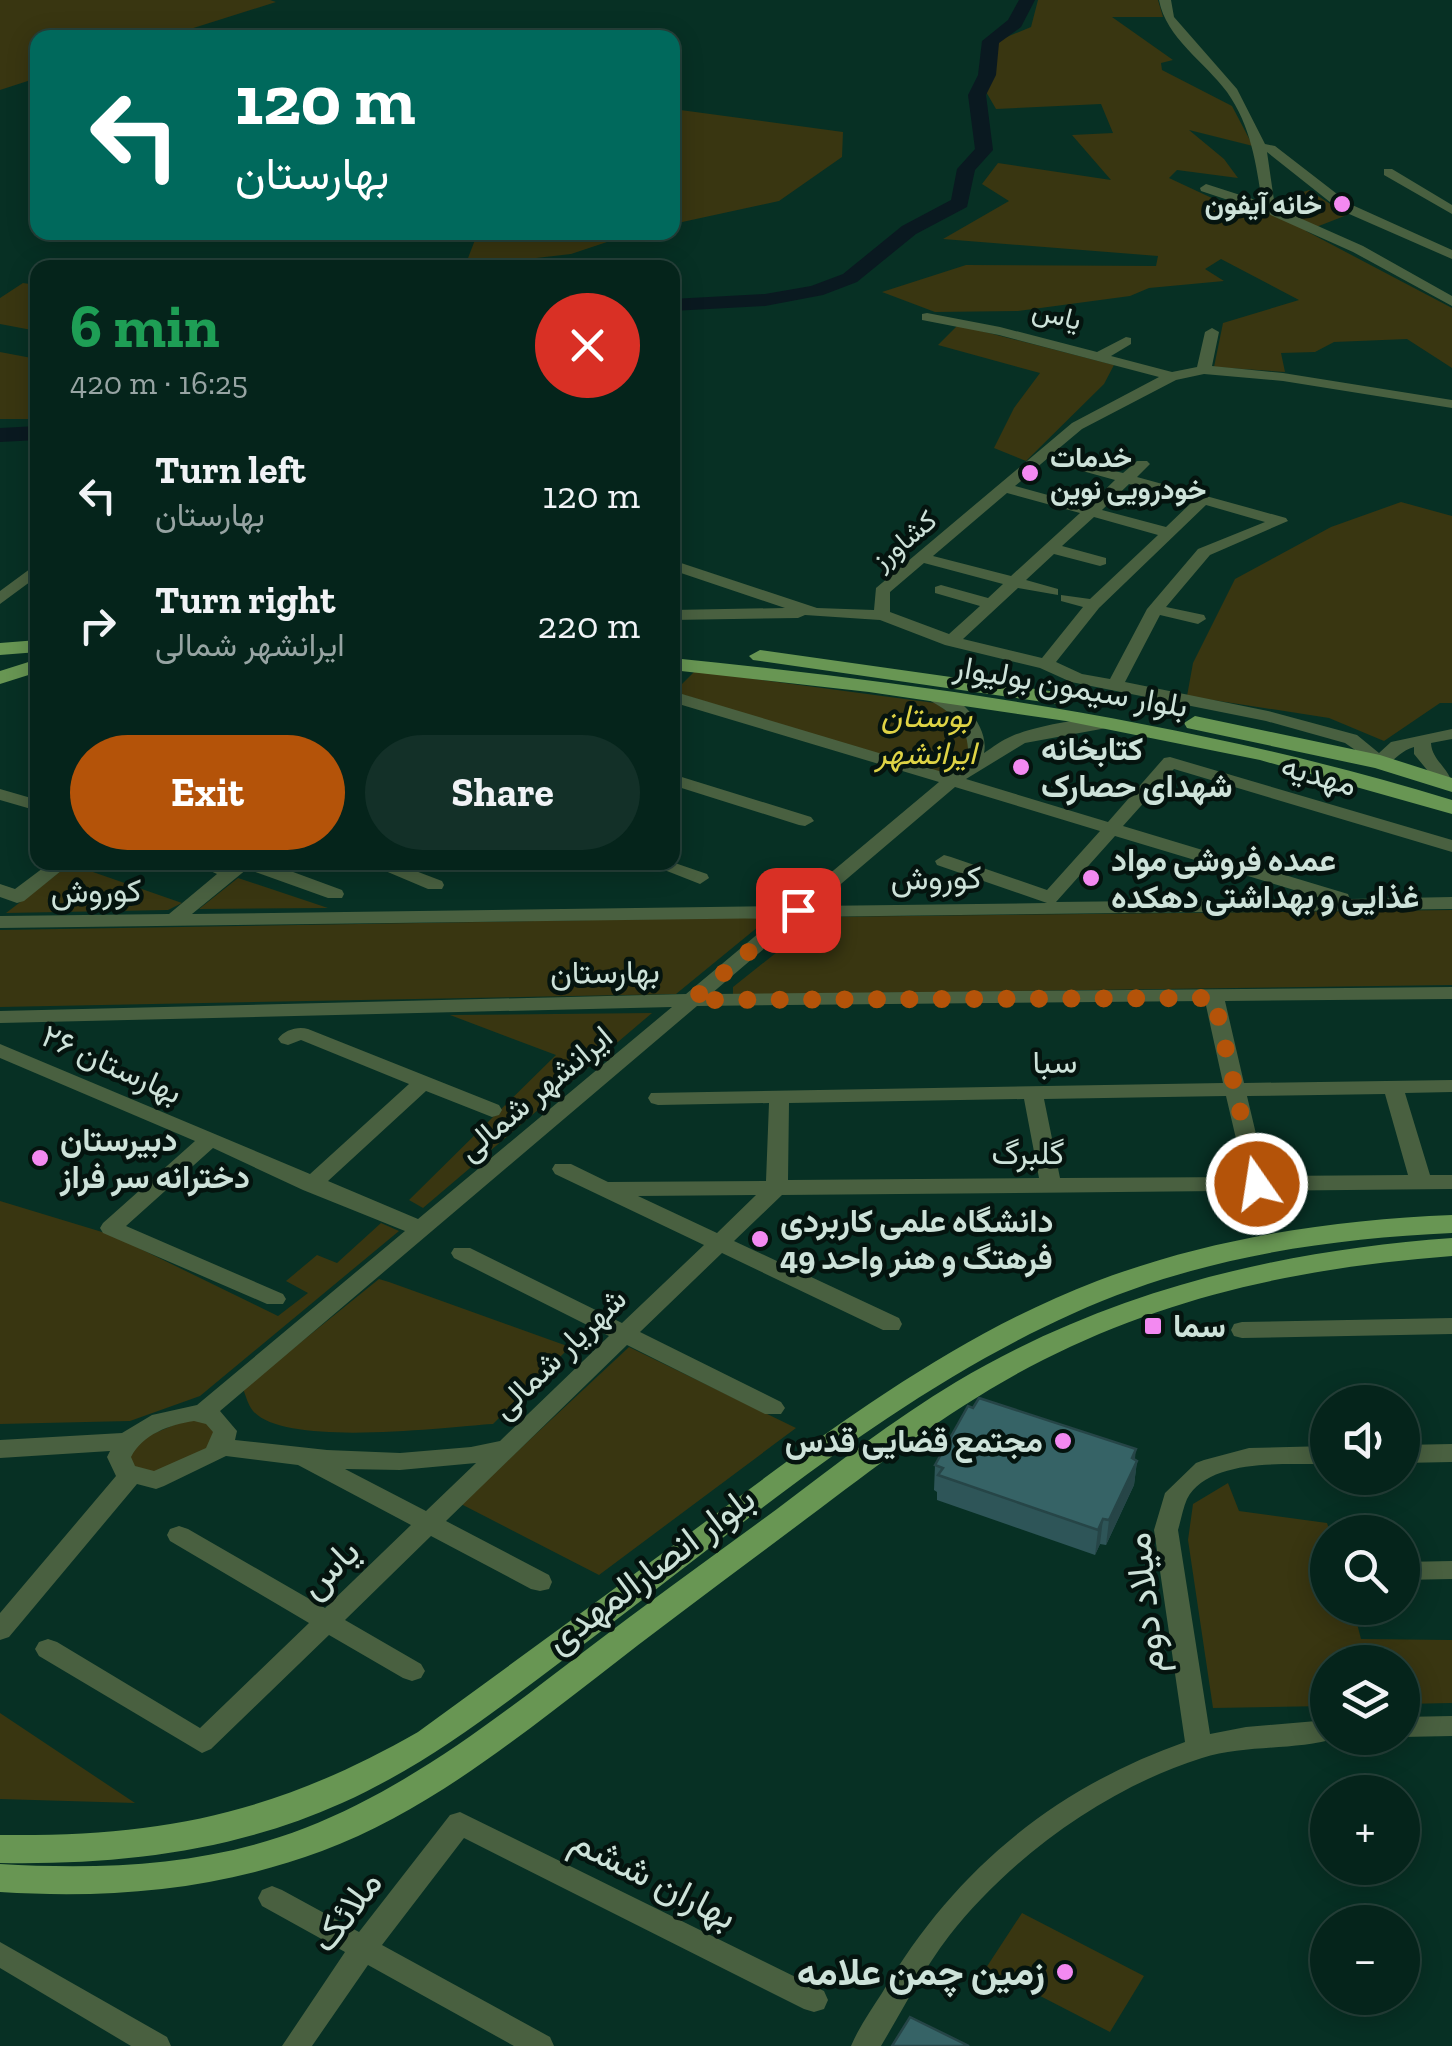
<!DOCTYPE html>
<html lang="en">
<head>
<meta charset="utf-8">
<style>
	body { margin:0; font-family:"Zilla Slab",Vazirmatn,serif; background:#133028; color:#f1f3f6; height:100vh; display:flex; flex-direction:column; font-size:38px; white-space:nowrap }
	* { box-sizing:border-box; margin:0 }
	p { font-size:32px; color:#97a4a3 }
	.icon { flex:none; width:55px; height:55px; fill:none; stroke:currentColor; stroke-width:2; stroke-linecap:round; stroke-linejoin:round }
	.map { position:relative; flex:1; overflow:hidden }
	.drawer { position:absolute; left:30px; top:260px; width:650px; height:610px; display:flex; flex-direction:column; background:#05241b; border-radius:20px; box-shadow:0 5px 25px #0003,0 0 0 2px #26413a }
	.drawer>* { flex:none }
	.hud { position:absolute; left:30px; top:30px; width:650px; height:210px; border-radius:20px; box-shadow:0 5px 25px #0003,0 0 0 2px #26413a; background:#00695c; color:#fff; overflow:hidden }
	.fabs { position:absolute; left:1310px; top:1385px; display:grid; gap:20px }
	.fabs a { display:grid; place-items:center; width:110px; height:110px; border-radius:50%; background:#05241b; box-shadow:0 5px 25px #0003,0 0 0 2px #26413a; font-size:50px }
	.pin { position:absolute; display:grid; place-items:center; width:85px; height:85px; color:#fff; margin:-42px; border-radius:20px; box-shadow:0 5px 15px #0006 }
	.me { position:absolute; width:110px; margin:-55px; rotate:347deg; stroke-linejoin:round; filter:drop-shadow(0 0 8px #0008) }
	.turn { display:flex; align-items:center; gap:35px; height:210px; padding:0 40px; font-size:45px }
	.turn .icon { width:130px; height:130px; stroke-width:2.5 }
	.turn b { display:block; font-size:70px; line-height:85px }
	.round { display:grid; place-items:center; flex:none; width:105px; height:105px; border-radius:52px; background:#133028 }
	.overview { display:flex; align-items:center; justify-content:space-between; height:170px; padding:0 40px }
	h1 { font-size:60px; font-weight:700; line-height:75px; color:#1e9e55 }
	.action { display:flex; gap:20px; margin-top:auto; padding:20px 40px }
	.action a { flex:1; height:115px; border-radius:60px; background:#b45309; color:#fff; font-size:40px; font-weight:700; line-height:115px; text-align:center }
	.action a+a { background:#133028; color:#f1f3f6 }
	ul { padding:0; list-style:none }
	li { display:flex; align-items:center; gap:30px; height:130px; padding:0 40px }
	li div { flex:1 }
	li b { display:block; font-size:38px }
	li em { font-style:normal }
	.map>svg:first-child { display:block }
	.green { fill:#393611 }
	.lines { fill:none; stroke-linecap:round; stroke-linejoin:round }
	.river { fill:#0a1920; fill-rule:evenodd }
	.minor { fill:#496040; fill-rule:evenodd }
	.major { fill:#689653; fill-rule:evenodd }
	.wall { fill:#2e5558 }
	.shaded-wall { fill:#264547 }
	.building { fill:#366366; stroke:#264547; stroke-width:2.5 }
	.route { stroke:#b45309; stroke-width:18; stroke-dasharray:0 32.4 }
	.poi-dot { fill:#f389f1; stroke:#05140f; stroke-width:4 }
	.labels { text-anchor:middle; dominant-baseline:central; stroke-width:9; stroke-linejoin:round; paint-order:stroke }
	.far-poi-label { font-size:28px; font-weight:bold; fill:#cde2d9; stroke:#05140f; text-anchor:end }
	.far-street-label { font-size:28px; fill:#cde2d9; stroke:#05140f }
	.street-label { font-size:32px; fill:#cde2d9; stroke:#05140f }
	.park-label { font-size:32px; font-style:italic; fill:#ded345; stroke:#05140f }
	.poi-label { font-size:32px; font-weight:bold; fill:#cde2d9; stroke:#05140f; text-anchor:start }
	.near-street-label { font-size:38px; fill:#cde2d9; stroke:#05140f }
	.near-poi-label { font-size:38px; font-weight:bold; fill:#cde2d9; stroke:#05140f; text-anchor:end }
</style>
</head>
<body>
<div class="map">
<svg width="1452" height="2046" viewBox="0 0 1452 2046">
	<rect width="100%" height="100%" fill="#073024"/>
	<path class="green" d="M0,0H270L276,2L165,37L38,38L37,78L0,90Z
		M1038,0H1158L1163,17H1112L1173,60L1161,63L1162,70L1232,106L1253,146L1189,130L1224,159L1238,178L1177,170L1169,178L1244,213L1309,190L1347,215L1306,231L1452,308V368L1407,339L1334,342L1315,352L1281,353L1285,372L1214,367L1223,323L1299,300L1221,259L1205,269L1224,281L1149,288L1130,296L1018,311L935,312L882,292L966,265L1156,266L1158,256L943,239L1009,201L982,184L998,163L1111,180L1072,135L1113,133L1101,104L996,109L985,90L997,41L1031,27Z
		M673,109L843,132L842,157L779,201L673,224Z
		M478,232H634V233L571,254L465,266Z
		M23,283L37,285V331L0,324V298Z
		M958,325L1114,365L1104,384L1026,461L994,448L1014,408L1040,373L938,345Z
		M0,352L37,359V419H0Z
		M1401,502L1452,516V703H1440L1384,741L1329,718L1187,696L1193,663L1235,579L1331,527Z
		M695,671L935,703L962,721L970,749L946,775L674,692Z
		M70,864L182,903L168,910L6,913Z
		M238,878L328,908L199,909Z
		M1452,910V985L733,995V987L821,917Z
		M770,917L676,994L0,1007V930Z
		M652,1013L423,1208L409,1200L556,1055L450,1015Z
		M0,1201L112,1235L278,1316L308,1293L286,1281L317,1255L337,1263L381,1223L399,1231L200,1396L130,1421L0,1424Z
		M379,1279L389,1282L570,1347L493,1424C444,1427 285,1448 253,1411C248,1405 246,1396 243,1389Z
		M629,1347L796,1428L599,1575L461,1504Z
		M193,1417L216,1428L217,1444L154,1475L132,1467L129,1451L138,1440Z
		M1228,1483L1239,1511L1327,1523L1330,1532L1328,1608H1353L1361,1639L1452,1640V1703L1403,1704L1402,1662H1328L1327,1706L1213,1708L1188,1540L1193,1504Z
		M0,1713L135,1803L0,1799Z
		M1022,1913L1144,1976L1110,2032L986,1968Z"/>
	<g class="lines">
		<path class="river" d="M1019,0H1035L1021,27L999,43L996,75L986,95L993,150L975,170L967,207L916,234L857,282L823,295L765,306L672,311V299L765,294L811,286L843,274L902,226L951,200L957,169L975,149L968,95L978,75L982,41L1008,20Z
			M38,426V440L0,442V428Z"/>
		<path class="minor" d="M1159,0H1171L1174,17L1237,89L1265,144L1275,146L1350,204L1452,250V259L1340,210L1267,152L1275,207L1363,246L1452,296V306L1353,252L1264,212L1201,191L1200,188L1206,184L1262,202C1256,163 1251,126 1227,92C1205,62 1166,38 1159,0Z
			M1384,169H1392L1452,205V214L1384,175Z
			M927,313L1000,327L1097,352L1126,337L1131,338V344L1111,356L1172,372L1197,367L1205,332L1212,328L1219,332L1212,366L1283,373L1452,400V408L1283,381L1204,374L1176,380L1082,429L1051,455L1123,473L1137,461H1147L1150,464L1137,477L1286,518L1288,521L1210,555L1166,607L1204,615L1206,619L1198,624L1160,615L1125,682L1268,711L1357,735L1379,753L1391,742L1452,729V739L1431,743C1432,762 1452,769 1452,787H1441L1414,754V747C1399,751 1393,764 1380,767L1345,743L1266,721L1071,682L1040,668L945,645L880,620L805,615L798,618L672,620V610L785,608L672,570V560L817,608L874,610L876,588L1072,423L1159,377L999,335L922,320V314ZM1048,458L1050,462L1115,480L1088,506L1015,486ZM1129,484L1192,502L1166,527L1102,510ZM1007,493L1080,513L1011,576L933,556ZM1206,505L1265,522L1198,549L1147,609L1110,679L1082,674L1056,662L1099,608ZM1094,517L1158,535L1090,599L1061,595V601L1083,607L1042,658L963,639L1018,588L1058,595V589L1026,580L1054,554L1100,566L1106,564V558L1062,546ZM924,563L1003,584L988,598L941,585L935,587V593L980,606L949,634L890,612V592Z
			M38,563V576L0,604V591Z
			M672,691L949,774L956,770L954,767L968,749C967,723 950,712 929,700L926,696L929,692C957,689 990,726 984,753C993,747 1002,740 1012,736C1031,727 1100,712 1115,723L1112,727L1025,743L966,779L1108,822L1164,758L1170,757L1452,840V852L1174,769L1123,826L1348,894L1350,899L1452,897V909L801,917L711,994L1452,987V999L1225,1001L1244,1083L1452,1080V1092L1405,1093L1430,1175H1452V1189L782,1195L734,1241L899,1318L902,1324L899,1330H883L722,1253L640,1332L781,1402L785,1408L781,1414H765L627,1345L446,1521L549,1575L552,1582L549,1589L540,1591L531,1589L431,1536L345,1620L421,1664L425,1671L421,1678L412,1681L403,1678L329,1635L211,1749L202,1753L39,1656L35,1649L39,1642L48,1639L57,1642L200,1728L309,1623L170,1541L167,1535L170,1529L179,1526L188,1529L325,1608L411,1525L298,1465L226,1456L164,1486L156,1489L137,1484L9,1637L0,1640V1613L116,1476L107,1457L110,1451L0,1458V1440L122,1433L152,1415L197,1405L405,1231L303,1190L213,1148L126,1226L283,1294L286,1299L283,1304H267L103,1233L100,1228L103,1223L195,1141L0,1058V1044L310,1174L409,1084L301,1040L288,1045L281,1043L278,1039C284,1030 298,1026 308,1029L499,1105L502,1110L499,1115L492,1117L426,1091L328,1181L418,1219L672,1007L0,1023V1011L686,994L777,918L0,928V916L169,914L217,874L191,862L228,866L232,862H266L342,890L344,894L342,898H328L247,869L192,914L791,906L939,782L672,702ZM955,787L1100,831L1047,890L951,857L944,855L935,861L937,865L1047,903L815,906ZM1115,836L1324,899L1056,902ZM1205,1001L1223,1083L651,1093L648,1098L651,1103L658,1105L769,1103L766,1181L608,1182L571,1164H555L552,1169L555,1174L704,1245L622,1323L470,1248H454L451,1253L454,1258L609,1336L500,1441L471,1447L400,1453L327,1450L235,1440L237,1431L220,1411L697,1006ZM1385,1094L1408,1175L1266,1176L1247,1096ZM1226,1096L1245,1177L1060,1178L1044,1099ZM1024,1099L1039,1178L788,1180L789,1103ZM756,1195L717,1233L638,1196ZM194,1421L206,1424L213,1432L206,1448L154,1471L135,1466L131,1457C143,1434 169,1425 194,1421ZM476,1463L426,1511L345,1469L400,1470Z
			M672,774L811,817L814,821L805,826L799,825L672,785Z
			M0,789L38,800V811L0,800Z
			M51,862H72L24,901L17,903L0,897V884L15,889Z
			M364,862H392L442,881L444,885L442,889H428Z
			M644,862H672L707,874L709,878L700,884Z
			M1452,1318V1334L1242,1338L1234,1336L1231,1330L1234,1324L1242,1322Z
			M1452,1444V1462L1402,1463V1445Z
			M1328,1446V1464C1287,1465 1209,1457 1187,1499C1183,1508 1181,1520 1178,1530L1210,1734L1246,1727L1328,1720V1738H1337C1296,1751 1246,1744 1202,1758C1106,1788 1011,1857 949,1936C923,1970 903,2009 881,2046H851C859,2027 871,2010 882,1993C953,1872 1052,1789 1185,1742L1154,1530L1165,1493L1196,1463L1204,1460L1249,1448Z
			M1452,1561V1579L1402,1580V1562Z
			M1452,1716V1736L1402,1737V1717Z
			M460,1812L824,1991L828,2000L824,2009L814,2012L804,2009L464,1838L382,1945L550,2037L554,2046H514L368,1965L312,2046H282L345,1952L262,1906L258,1898L262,1890L272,1886L282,1890L359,1932L450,1815Z
			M0,1942L167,2037L171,2046H131L0,1968Z"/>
		<path class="major" d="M38,640V652L0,655V643Z
			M760,650L1057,692L1068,698L1057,704L753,660L749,656Z
			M672,658C937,685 1197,722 1452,800V814L1260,760L1066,721L869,692L672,670Z
			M38,659V672L0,684V671Z
			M1195,716L1380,755L1452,778V792L1375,768L1187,728L1184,723Z
			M1452,1215V1233C1321,1239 1192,1259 1072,1314C887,1397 729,1537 567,1657C495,1711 425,1766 342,1803C233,1852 118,1865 0,1863V1835C163,1837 276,1813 418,1732C514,1662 610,1592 705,1522C828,1431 953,1336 1097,1281C1211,1238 1331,1220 1452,1215Z
			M1452,1238V1256C1308,1267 1173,1294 1043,1360C958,1403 882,1462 806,1519C736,1572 666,1623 597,1677C511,1743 424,1813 322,1851C217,1890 111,1899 0,1892V1864C103,1870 208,1866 305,1828C410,1787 498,1717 586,1650C649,1602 713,1556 777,1509C835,1465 893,1420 956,1382C1109,1291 1276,1251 1452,1238Z"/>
	</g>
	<path class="wall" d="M1135,1460L1137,1461L1134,1485L1106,1545L1100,1544L1095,1555L937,1500V1492L934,1490L935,1465Z"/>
	<path class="shaded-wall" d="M1136,1449L1134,1468L1137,1461L1134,1485L1106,1545L1109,1520Z
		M1103,1519L1100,1544L1095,1555L1098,1530Z"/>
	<path class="building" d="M979,1398L1136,1449L1132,1458L1137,1461L1109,1520L1103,1519L1098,1530L938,1475L943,1468L935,1465L968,1406L973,1408Z
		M910,2017L969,2046H892Z"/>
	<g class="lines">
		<path class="route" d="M798,910L692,1000L1214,998L1257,1184"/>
	</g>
	<g class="poi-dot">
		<circle cx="1342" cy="204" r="10"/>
		<circle cx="1030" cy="473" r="10"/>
		<circle cx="1021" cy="767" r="10"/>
		<circle cx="1091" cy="878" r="10"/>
		<circle cx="40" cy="1158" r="10"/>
		<circle cx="760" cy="1239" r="10"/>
		<rect x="1143" y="1316" width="20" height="20" rx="5"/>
		<circle cx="1063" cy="1441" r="10"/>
		<circle cx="1065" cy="1972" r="10"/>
	</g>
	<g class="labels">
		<g class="far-poi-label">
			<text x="1322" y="204">خانه آیفون</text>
			<text x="1050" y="457" text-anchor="start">خدمات<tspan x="1050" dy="32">خودرویی نوین</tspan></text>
		</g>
		<g class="far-street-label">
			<text transform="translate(1057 315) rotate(14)">یاس</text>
			<text transform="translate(904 540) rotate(-40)">کشاورز</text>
		</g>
		<g class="street-label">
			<text transform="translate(1071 686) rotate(10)">بلوار سیمون بولیوار</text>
			<text transform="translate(1319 775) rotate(16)">مهدیه</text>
			<text transform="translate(936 878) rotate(-1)">کوروش</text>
			<text transform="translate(96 891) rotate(-1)">کوروش</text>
			<text transform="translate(605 972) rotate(-1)">بهارستان</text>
			<text transform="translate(1055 1062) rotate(-1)">سبا</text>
			<text transform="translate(112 1064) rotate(24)">بهارستان ۲۶</text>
			<text transform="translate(535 1093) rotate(-40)">ایرانشهر شمالی</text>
			<text x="1028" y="1153">گلبرگ</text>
			<text transform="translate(559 1353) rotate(-44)">شهریار شمالی</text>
		</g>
		<g class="park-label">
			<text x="926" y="716">بوستان<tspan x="926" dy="37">ایرانشهر</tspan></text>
		</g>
		<g class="poi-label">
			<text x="1041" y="749">کتابخانه<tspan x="1041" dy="37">شهدای حصارک</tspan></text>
			<text x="1111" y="860">عمده فروشی مواد<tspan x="1111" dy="37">غذایی و بهداشتی دهکده</tspan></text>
			<text x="60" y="1140">دبیرستان<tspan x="60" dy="37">دخترانه سر فراز</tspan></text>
			<text x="780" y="1221">دانشگاه علمی کاربردی<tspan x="780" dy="37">فرهتگ و هنر واحد 49</tspan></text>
			<text x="1173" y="1326">سما</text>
			<text x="1043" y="1441" text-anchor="end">مجتمع قضایی قدس</text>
		</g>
		<g class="near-street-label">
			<text transform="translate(329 1568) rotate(-44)">یاس</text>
			<text transform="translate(650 1569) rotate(-37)">بلوار انصارالمهدی</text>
			<text transform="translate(1144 1603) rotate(-96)">میلاد دوم</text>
			<text transform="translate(654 1878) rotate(27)">بهاران ششم</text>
			<text transform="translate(346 1911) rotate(-53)">ملائک</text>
		</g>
		<g class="near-poi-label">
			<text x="1045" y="1972">زمین چمن علامه</text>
		</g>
	</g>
</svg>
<div class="fabs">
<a><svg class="icon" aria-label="sound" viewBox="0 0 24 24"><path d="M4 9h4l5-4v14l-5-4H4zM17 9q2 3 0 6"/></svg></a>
<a><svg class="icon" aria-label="search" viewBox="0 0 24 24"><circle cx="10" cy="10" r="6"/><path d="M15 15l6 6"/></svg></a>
<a><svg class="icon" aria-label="layers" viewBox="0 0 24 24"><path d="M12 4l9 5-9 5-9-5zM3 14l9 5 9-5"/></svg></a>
<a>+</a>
<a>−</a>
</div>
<div class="pin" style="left:798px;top:910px;background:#d93025"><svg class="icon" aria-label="arrive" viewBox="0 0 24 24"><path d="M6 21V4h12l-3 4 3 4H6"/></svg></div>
<svg class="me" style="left:1257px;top:1184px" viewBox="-20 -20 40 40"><circle r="17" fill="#b45309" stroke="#fff" stroke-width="3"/><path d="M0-11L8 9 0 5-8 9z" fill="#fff"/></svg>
<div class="hud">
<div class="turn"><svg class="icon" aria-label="left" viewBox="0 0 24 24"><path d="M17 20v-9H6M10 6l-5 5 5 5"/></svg><div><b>120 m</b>بهارستان</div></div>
</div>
<section class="drawer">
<div class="overview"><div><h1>6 min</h1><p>420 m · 16:25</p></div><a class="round" style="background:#d93025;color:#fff"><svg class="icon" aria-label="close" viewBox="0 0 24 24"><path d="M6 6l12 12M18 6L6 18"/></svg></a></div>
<ul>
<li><svg class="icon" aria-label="left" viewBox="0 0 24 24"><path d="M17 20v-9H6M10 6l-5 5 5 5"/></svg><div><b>Turn left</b><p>بهارستان</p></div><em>120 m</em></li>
<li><svg class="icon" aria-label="right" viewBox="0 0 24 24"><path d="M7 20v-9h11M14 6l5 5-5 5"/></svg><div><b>Turn right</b><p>ایرانشهر شمالی</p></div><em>220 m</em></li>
</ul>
<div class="action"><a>Exit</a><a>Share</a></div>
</section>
</div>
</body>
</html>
